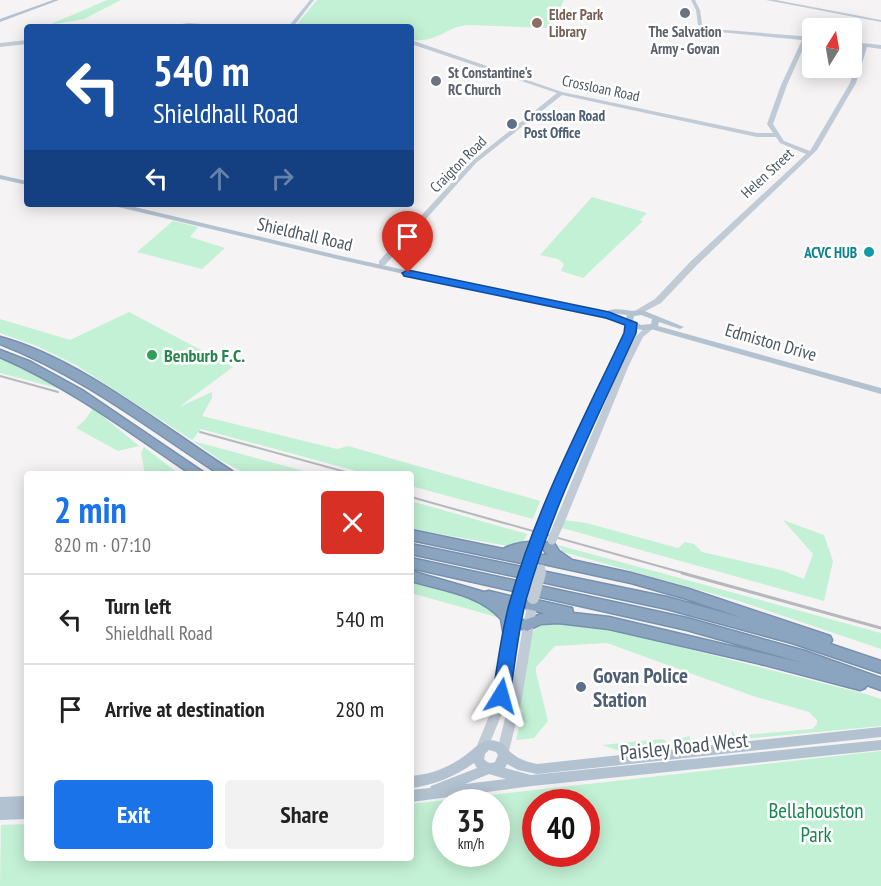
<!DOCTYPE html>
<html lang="en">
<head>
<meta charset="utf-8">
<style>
	body { margin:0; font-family:"PT Sans Narrow",sans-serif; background:#f2f2f2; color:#222; height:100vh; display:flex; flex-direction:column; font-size:22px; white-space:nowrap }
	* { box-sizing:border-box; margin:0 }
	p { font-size:20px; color:#767676 }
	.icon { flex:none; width:33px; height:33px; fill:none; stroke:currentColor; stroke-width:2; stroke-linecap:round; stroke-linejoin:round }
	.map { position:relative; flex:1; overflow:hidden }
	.panel { position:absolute; left:24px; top:471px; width:390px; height:390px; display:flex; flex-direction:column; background:#fff; border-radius:6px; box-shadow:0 3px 15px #0003 }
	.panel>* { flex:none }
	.hud { position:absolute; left:24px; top:24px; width:390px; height:183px; border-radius:6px; box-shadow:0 3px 15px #0003; background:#1a4fa0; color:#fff; overflow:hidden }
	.needle { width:39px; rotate:11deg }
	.fabs { position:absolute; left:802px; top:18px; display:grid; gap:12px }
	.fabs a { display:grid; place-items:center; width:60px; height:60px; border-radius:6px; background:#fff; box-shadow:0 3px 15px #0003; font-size:30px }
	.speed { position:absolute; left:432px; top:789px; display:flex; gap:12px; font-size:30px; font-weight:700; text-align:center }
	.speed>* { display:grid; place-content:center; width:78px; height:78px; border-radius:50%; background:#fff; box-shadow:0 3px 15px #0003; line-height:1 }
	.speed small { font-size:15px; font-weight:400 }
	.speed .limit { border:9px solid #d22; background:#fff; color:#111 }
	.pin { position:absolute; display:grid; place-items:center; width:51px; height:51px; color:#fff; margin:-62px -26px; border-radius:50% 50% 50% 0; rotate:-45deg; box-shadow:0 0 6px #0007 }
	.pin .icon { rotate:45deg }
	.me { position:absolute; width:66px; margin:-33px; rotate:8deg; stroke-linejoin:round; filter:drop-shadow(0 0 4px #0008) }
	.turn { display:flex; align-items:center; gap:21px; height:126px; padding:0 30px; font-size:27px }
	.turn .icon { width:78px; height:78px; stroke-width:2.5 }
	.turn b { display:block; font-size:42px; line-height:51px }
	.lanes { display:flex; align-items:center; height:57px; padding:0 30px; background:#0003; justify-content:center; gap:30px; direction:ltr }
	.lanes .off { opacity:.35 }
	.round { display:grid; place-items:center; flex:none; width:63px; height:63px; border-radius:6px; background:#f2f2f2 }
	.head { display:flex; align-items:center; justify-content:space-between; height:102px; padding:0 30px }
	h1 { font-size:36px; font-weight:600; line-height:45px; color:#1a73e8 }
	.button { display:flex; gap:12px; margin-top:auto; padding:12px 30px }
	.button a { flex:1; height:69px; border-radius:6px; background:#1a73e8; color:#fff; font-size:24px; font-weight:600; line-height:69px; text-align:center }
	.button a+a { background:#f2f2f2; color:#222 }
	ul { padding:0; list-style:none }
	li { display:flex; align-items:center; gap:18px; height:90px; padding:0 30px; border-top:2px solid #e0e0e0 }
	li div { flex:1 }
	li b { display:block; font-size:22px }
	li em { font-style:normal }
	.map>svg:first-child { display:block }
	.green { fill:#c3f1d5; fill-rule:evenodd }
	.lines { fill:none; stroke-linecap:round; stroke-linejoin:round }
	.highway-casing { stroke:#7690ad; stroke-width:3 }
	.secondary { fill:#c1cbd6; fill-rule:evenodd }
	.primary { fill:#b3c2d1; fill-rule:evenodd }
	.highway { fill:#8ba5c1; fill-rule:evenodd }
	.rail-far1 { stroke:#b5b8bd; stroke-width:2 }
	.rail { stroke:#b5b8bd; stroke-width:3 }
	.secondary-bridge-far1 { stroke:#c1cbd6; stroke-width:9 }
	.secondary-bridge { stroke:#c1cbd6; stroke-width:12 }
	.route { fill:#1a73e8; stroke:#114b97; stroke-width:1.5 }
	.worship-dot { fill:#6b7280; stroke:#fff; stroke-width:2 }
	.education-dot { fill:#8d6e63; stroke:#fff; stroke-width:2 }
	.service-dot { fill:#5c6f8a; stroke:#fff; stroke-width:2 }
	.culture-dot { fill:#0f9aa8; stroke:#fff; stroke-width:2 }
	.leisure-dot { fill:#2e9e5b; stroke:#fff; stroke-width:2 }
	.labels { text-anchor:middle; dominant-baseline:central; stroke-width:5; stroke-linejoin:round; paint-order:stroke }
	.far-education-label { font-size:15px; font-weight:bold; fill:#785e54; stroke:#fff; text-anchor:start }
	.far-worship-label { font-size:15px; font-weight:bold; fill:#5b616d; stroke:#fff }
	.far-street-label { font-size:15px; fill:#4a5661; stroke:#fff }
	.far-service-label { font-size:15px; font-weight:bold; fill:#4e5e75; stroke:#fff; text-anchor:start }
	.far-culture-label { font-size:15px; font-weight:bold; fill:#0d838f; stroke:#fff; text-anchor:end }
	.street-label { font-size:18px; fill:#4a5661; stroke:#fff }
	.leisure-label { font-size:18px; font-weight:bold; fill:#27864d; stroke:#fff; text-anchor:start }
	.near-service-label { font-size:21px; font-weight:bold; fill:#4e5e75; stroke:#fff; text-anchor:start }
	.near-street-label { font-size:21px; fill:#4a5661; stroke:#fff }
	.near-park-label { font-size:21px; fill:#17864f; stroke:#fff }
</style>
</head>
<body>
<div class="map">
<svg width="881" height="886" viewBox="0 0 881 886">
	<rect width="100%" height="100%" fill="#f5f3f3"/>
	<path class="green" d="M107,0H121L84,19L49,25Z
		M317,0H564L550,28L467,25C443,28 441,42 411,40V27H295Z
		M592,197L647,213L640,220L643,221L583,278L561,271L564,264L558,259L540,255Z
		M173,221L198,227L190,237L225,248L202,269L137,252Z
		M129,312L233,367L179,407L212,392V398L202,416L337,449L348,446L540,501L533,519L411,486V474H367L201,429L192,440L76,365L37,346L0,333V319L70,340Z
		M0,358L61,389L0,373Z
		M93,408L139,446L118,451L76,428L85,420Z
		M193,441L315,474H247L220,460Z
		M144,447L179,474H145L141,453Z
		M411,501L527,534L521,547H515L411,529Z
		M564,520L586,523L678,548L685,542L694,544L702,552L781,570L804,579L813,554L783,520L824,535L833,561L824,601L562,528Z
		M558,545L881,633V649L739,601L563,552Z
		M411,580C442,588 482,594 504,619L411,593Z
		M542,624L593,625L869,695L881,699V726L680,745L678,739L689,736L691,741L732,737V730L735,736L812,729L817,724V720L809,712L753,696L607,643L555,646L536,667V672L548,721L534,738L516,740L523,710L519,709L531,633Z
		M662,739L666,741L665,746L620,751L602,745Z
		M881,751V886H0L1,825L27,824V858H411V804ZM446,802H496V854H446ZM536,802H586V854H536Z"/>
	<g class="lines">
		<defs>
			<path id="highway" d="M0,337C79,358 163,427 232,471L234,474H219C147,427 80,375 0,344Z
				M0,350L31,362L82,390L206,474H191C129,432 69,387 0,357Z
				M411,530L503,549C512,544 530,540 541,543L543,546L541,549L523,553L536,556L538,560L536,564L531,565L411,540Z
				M549,542L554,543L559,551L572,560L631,573L689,589L830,636L832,640L830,644L881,661V673L792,643L667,609L411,554V544L667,597L743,618L687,599L631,583L539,563L537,559L539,555H547L542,547L544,543Z
				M411,558L687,618L805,651L881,678V690L867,685L865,688L860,690L757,663L609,629L558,623L541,624L527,631L522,629L520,625L522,621L544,613L527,609L525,605L527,601L532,599L572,608L573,613L609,617L807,664L687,630L411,568Z
				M411,571L484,592L489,591L522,599L524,603L522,607L517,609L507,606C515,616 520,630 515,642L510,644L505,642L501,619C479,594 441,590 411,581Z"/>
		</defs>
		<use href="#highway" class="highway-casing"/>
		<path class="secondary" d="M310,0H314L293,27H288Z
			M691,0H695L700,10L702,24L712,29L813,37V41L807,40L787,85L773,124L784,141L810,151L850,83L862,47L852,46V42L881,45V49L867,47L856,83L817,150L697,265L661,303L640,314H634L633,312L655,299L691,261L806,154L780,143L776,137H757L562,95L476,163L385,265H379V261L472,161L557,93L411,44V40L562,92L757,133H773L767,124L781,85L802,40L709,31L698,25L696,10Z
			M766,0H776L881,20V22Z
			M189,23L230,26L232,27L189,25L159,27Z
			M27,40V44L0,47V43Z
			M628,321H634L635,323L634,333L609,383L550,522L548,525H542L540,522L601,383L626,333Z
			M647,326H650L654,328L643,337L629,365L563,526L561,529H555L553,526L621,365L636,336Z
			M519,593L523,594L524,597L504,709L486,752L482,753L478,752L476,748L492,709L514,597L515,594Z
			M533,596L537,597L538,600L522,698L509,751L507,755L503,756L499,755L497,751L510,698L528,600L529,597Z"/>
		<path class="primary" d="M53,0H59L0,22V19Z
			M0,175L27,181V185L0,179Z
			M111,204H122L341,256L626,319L627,315L611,313L607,311C617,306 631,313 642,310L684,327L680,329L659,322L658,326L881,388V394L651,329C642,331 635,330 628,324L341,260L114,206ZM641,315L652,319L651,324L641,325L633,320L634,316Z
			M881,727V737L537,774L518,770L507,764L505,768L531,775L881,740V750L532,786L411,802V790L430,788L431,786L477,768L474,763C454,777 434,785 411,788V776C433,774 450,767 467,754C474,749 478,743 486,741C492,739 499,742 504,744C512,757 523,761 537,764ZM489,750L496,752L498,755L495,762C490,764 488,763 484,759L485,754ZM489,774L506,779L465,784Z
			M27,796V819L0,820V797Z"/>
		<use href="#highway" class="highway"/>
		<path class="rail-far1" d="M0,376L58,392
			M200,432L353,474
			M411,497L687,574"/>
		<path class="rail" d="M682,573L881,628"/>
		<path class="secondary-bridge-far1" d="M540,537L545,522
			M552,540L558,526
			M527,574L529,567
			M540,574L541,569"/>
		<path class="secondary-bridge" d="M520,594L527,573
			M533,598L540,573"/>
	</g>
	<path class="route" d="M408,270L609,312L637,323L636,333C596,420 552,508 526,600C518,631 515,664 510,696L507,701L501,703L495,701L492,696C498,665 501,632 510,601C536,508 583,420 624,333L625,325L606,318L404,276L402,273Z"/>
	<g class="worship-dot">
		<circle cx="685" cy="13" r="6"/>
		<circle cx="436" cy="81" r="6"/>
	</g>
	<circle class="education-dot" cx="537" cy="23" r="6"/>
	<g class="service-dot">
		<circle cx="512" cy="124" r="6"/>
		<circle cx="581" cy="687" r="6"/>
	</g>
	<circle class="culture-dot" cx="869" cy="252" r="6"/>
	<circle class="leisure-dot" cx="152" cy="355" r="6"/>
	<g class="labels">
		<g class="far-education-label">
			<text x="549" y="14">Elder Park<tspan x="549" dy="17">Library</tspan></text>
		</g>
		<g class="far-worship-label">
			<text x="685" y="31">The Salvation<tspan x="685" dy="17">Army - Govan</tspan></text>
			<text x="448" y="72" text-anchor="start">St Constantine's<tspan x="448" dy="17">RC Church</tspan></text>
		</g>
		<g class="far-street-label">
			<text transform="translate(601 88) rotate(12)">Crossloan Road</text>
			<text transform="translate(458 164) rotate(-45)">Craigton Road</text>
			<text transform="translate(767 173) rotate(-43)">Helen Street</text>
		</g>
		<g class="far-service-label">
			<text x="524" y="115">Crossloan Road<tspan x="524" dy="17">Post Office</tspan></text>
		</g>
		<g class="far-culture-label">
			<text x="857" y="252">ACVC HUB</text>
		</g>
		<g class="street-label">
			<text transform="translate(305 234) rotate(13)">Shieldhall Road</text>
			<text transform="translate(771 342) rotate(16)">Edmiston Drive</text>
		</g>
		<g class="leisure-label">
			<text x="164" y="355">Benburb F.C.</text>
		</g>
		<g class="near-service-label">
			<text x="593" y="675">Govan Police<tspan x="593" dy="24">Station</tspan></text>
		</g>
		<g class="near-street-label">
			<text transform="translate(684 746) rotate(-6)">Paisley Road West</text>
		</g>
		<g class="near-park-label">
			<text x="816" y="810">Bellahouston<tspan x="816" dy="24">Park</tspan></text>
		</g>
	</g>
</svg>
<div class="fabs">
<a><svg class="needle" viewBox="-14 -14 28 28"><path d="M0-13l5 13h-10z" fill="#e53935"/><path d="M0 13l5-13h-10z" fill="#767676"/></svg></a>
</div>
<div class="speed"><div>35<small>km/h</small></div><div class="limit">40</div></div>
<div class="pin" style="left:408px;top:273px;background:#d93025"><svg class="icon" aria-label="arrive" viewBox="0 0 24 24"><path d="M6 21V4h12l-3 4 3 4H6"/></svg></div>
<svg class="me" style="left:501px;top:696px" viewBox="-20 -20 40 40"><path d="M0-17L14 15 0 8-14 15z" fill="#1a73e8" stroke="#fff" stroke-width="4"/></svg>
<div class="hud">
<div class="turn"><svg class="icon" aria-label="left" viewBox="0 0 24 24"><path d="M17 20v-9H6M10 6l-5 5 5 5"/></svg><div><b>540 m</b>Shieldhall Road</div></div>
<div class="lanes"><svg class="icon" aria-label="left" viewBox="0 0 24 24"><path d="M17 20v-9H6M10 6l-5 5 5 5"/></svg><svg class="icon off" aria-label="ahead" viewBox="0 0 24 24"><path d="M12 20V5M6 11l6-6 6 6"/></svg><svg class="icon off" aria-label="right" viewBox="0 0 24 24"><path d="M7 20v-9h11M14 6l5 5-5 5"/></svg></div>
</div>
<section class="panel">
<div class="head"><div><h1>2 min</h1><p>820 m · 07:10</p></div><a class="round" style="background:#d93025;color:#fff"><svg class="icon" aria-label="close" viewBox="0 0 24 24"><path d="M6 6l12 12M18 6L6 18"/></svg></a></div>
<ul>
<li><svg class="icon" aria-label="left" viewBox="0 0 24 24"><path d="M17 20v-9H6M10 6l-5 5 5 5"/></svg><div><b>Turn left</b><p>Shieldhall Road</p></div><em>540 m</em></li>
<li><svg class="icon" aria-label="arrive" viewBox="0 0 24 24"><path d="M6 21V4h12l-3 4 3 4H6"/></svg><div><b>Arrive at destination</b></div><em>280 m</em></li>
</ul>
<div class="button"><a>Exit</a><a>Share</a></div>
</section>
</div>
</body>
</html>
